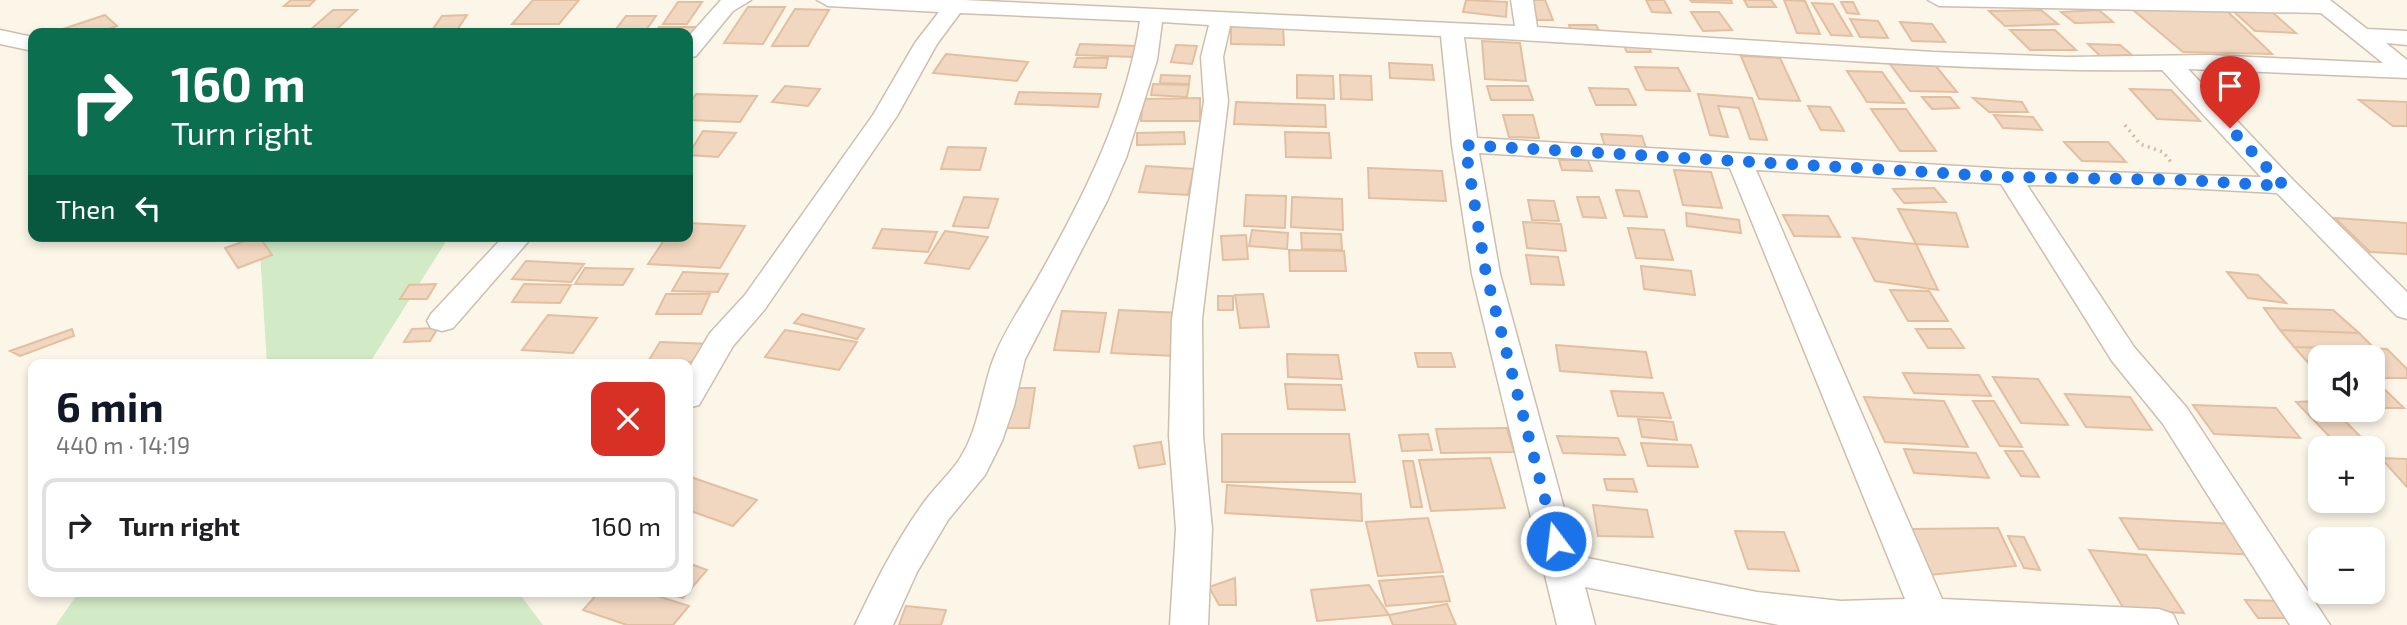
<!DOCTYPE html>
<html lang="en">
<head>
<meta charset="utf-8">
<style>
	body { margin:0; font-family:"Exo 2",sans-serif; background:#f6f6f6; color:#202124; height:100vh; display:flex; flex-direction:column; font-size:26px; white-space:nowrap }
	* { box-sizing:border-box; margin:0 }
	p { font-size:23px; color:#757577 }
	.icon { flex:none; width:38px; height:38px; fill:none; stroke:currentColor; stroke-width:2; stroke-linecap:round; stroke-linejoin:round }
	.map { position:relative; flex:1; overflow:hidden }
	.sheet { position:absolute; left:28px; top:359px; width:665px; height:238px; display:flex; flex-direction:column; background:#fff; border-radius:14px; box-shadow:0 4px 10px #0003 }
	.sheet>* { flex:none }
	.banner { position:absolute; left:28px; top:28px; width:665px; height:214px; border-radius:14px; box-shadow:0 4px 10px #0003; background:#0b6e4f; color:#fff; overflow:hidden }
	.buttons { position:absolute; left:2308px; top:345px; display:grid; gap:14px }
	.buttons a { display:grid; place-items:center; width:77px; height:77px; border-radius:14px; background:#fff; box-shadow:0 4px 10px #0003; font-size:35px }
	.pin { position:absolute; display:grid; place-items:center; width:60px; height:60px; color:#fff; margin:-72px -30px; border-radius:50% 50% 50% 0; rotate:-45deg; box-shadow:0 0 7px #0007 }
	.pin .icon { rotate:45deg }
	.me { position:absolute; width:77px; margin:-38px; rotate:345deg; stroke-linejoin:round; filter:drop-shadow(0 0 5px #0008) }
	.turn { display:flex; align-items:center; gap:24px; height:147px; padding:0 28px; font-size:32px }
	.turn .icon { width:91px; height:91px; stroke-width:2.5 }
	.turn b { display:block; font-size:49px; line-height:60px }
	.then { display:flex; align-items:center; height:66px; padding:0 28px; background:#0003; gap:14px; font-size:26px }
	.round { display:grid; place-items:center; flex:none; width:74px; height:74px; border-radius:14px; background:#f6f6f6 }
	.headline { display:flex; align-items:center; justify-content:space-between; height:119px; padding:0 28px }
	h1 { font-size:42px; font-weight:700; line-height:52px; color:#111827 }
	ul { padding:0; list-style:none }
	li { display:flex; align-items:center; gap:21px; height:94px; margin:0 14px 10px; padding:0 14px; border:4px solid #e0e0e0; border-radius:14px }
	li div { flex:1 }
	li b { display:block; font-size:26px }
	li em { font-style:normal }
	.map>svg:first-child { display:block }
	.green { fill:#d2eac6 }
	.building { fill:#f1d7c0; stroke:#e3bfa1; stroke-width:2 }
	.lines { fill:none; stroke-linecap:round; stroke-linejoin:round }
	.minor-casing { stroke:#cebeae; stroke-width:3 }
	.path { stroke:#d6bba3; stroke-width:3.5; stroke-dasharray:2 4.5; stroke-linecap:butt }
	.minor { fill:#fff; fill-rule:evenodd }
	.route { stroke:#1a73e8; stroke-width:12; stroke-dasharray:0 21.6 }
</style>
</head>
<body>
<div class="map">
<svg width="2407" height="625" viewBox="0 0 2407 625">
	<rect width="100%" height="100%" fill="#fcf6e8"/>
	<path class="green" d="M259,236H444L445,243L369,364H267Z
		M79,592H518L543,625H56Z"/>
	<path class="building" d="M291,0H315L309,6H284Z
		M533,0H579L559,24H512Z
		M1466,0L1507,2L1506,17L1463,12Z
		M1530,0H1545L1553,20H1537Z
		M1646,0H1664L1671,13L1652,12Z
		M1690,0H1731L1732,3L1692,2Z
		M1744,0H1771L1776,7H1748Z
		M1784,0L1805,1L1820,34L1797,33Z
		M678,2H702L687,24H663Z
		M1841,2H1853L1859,14L1847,13Z
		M1812,3L1833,4L1852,36L1831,35Z
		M748,7H785L763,44L724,43Z
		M795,9L829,10L808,46H772Z
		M2132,9L2227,11L2272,54L2183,52Z
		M333,10H357L335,31L310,30Z
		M2041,10L2058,24L2005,26L1989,11Z
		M2099,10L2113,22L2075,23L2061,12Z
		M2232,10L2272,12L2296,33L2255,31Z
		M1691,12H1719L1732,30L1703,31Z
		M105,15L117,26L95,33L54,32Z
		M467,15L455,33H430L442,16Z
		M626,16H656L644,33H613Z
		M1850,19L1878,21L1888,38L1860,37Z
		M1900,22L1932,24L1945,42L1912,41Z
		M1569,25H1596L1599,31H1571Z
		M1231,26H1283L1284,45L1231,44Z
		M659,27H696L688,40V33H655Z
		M2010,30H2055L2076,50H2030Z
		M1482,41L1520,43L1526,81L1485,79Z
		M1080,44L1138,46L1135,57L1076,55Z
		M1623,44H1647L1651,52H1627Z
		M2088,44L2120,45L2132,55L2100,56Z
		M1176,45L1197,46L1192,64L1171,62Z
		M946,54L1028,62L1017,81L933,73Z
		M1741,56L1780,58L1800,101L1759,99Z
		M1077,58H1108L1106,68L1074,67Z
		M1389,63L1432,65L1434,80L1390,78Z
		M1890,64L1935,65L1957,92L1910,91Z
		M1635,67L1678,68L1690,91L1646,90Z
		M1847,71L1882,72L1904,103L1867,102Z
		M1161,75L1190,76L1189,84L1160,83Z
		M1297,75L1333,76L1334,99L1297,98Z
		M1340,75L1371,76L1372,100L1341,99Z
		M1153,84L1189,85L1187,97L1151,95Z
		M785,86L820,89L808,106L772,102Z
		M1487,86H1528L1533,100H1491Z
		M1589,88L1628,89L1636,105H1596Z
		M2130,89L2171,90L2200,121L2157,119Z
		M1019,92L1101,94L1098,107L1015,104Z
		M696,94L757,96L740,122L688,120V106Z
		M1698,94L1752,98L1767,140L1750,139L1739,108L1718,106L1728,137L1710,135Z
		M1922,97H1950L1959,108L1932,109Z
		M1200,98V121H1141L1143,99Z
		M1973,98L2022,102L2028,112H1989Z
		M2359,100L2407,102V126H2393Z
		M1236,102L1325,105L1326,127L1234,124Z
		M1808,106L1830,107L1844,131L1821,130Z
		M1871,109H1906L1936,151H1900Z
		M1503,115H1533L1539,138L1509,137Z
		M1994,115L2033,117L2042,130L2003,128Z
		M703,131L736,133L718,157L688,155Z
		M1184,132L1185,144L1137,145V133Z
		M1285,132L1329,133L1331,158L1286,157Z
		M1601,134L1642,136L1646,148L1605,146Z
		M2064,142H2108L2126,162L2082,161Z
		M948,147L986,148L980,170L941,169Z
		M1559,160H1588L1592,171L1562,170Z
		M1146,166L1194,169L1188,195L1139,192Z
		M1368,168L1442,171L1446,201L1369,198Z
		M1674,170L1711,172L1722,208L1683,205Z
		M1934,188L1946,202L1904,203L1893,189Z
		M1616,190L1639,191L1647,217L1624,216Z
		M1246,195L1286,196L1285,228L1244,226Z
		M964,197L998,199L988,228L953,226Z
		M1292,197L1342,199L1343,230L1291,227Z
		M1577,197H1599L1606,218L1583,217Z
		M1528,200L1554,201L1559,221L1532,220Z
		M1898,209L1956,213L1968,247L1916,244Z
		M1686,213L1739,220L1741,233L1687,226Z
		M1783,215L1828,216L1840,237L1794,236Z
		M2335,218L2407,223V254L2370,252Z
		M1523,222L1561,224L1566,251L1527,248Z
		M688,223L745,226L720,268L648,264L667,236H688Z
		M1628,228L1664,230L1673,260L1636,258Z
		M882,229L937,232L928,252L873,248Z
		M1252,230L1288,233L1287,249L1249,246Z
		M945,231L988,237L969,269L925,263Z
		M1301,233L1341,234L1342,250L1302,249Z
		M1246,235L1248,259L1223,260L1221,236Z
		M259,236L272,255L238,268L225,248Z
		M1853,238L1916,244L1938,290L1875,281Z
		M1289,250L1344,251L1346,271H1290Z
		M1526,255L1558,257L1564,285L1531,284Z
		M526,261L584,264L571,282L512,279Z
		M1641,266L1691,271L1695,295L1644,289Z
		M585,268L633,269L623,285L575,284Z
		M683,272L728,274L718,292L672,291Z
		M2227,272L2258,275L2286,303L2248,298Z
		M436,284L427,299H400L409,285Z
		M524,284L571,285L560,303L512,302Z
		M1890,290L1929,291L1948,321H1908Z
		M666,294H710L701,314H656Z
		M1263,294L1269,327L1240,328L1235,295Z
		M1218,296H1233V310H1218Z
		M2264,308L2333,310L2359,333L2280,330Z
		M1119,310L1181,313L1175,356L1111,353Z
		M1062,311L1106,313L1099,352L1054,350Z
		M802,314L864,329L857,339L794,323Z
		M548,315L597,318L573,353L522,350Z
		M438,328L430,341L404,342L412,329Z
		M72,329L74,336L20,356L10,351Z
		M1916,329H1951L1964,348H1928Z
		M785,330L857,342L839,370L765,357Z
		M2280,330L2359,333L2375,349L2294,347Z
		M660,342L711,344L701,363L649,360Z
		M1556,345L1646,352L1652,378L1560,371Z
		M2294,347L2387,349L2407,369V378H2373V357H2320V376Z
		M1415,353H1451L1455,367H1418Z
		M1287,354L1338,355L1342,379L1288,377Z
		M1903,373L1979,375L1991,396L1914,393Z
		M1993,377L2038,379L2068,425L2021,423Z
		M2373,383H2378L2404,408H2373Z
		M1285,384L1341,385L1345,410L1288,409Z
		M1013,388H1035L1029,428H1007Z
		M1611,391L1663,393L1671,418L1618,416Z
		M2065,394L2130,397L2152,430L2086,427Z
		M1864,397L1944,401L1968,447L1885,442Z
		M1973,401H1994L2022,447L2000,446Z
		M2320,401V410H2334L2362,438H2331L2296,402Z
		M2193,405L2276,408L2300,438L2214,434Z
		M1638,419L1673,422L1677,440L1642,437Z
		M1507,428L1514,452L1441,453L1436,429Z
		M1222,434H1349L1355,482H1222Z
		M1428,434L1432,450L1402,451L1399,435Z
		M1557,436L1618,438L1625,455L1563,453Z
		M1161,442L1165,464L1139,468L1134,446Z
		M1641,443L1691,445L1698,467L1648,466Z
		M1904,449L1976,453L1989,478L1914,473Z
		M2005,451H2023L2039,477L2021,476Z
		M1490,458L1505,508L1431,511L1419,460Z
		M2381,458L2407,459V487Z
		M1403,461H1413L1422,507H1411Z
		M688,476L757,500L733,526L688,510Z
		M1604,479H1633L1637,492L1607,490Z
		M1227,485L1361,494L1362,521L1225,513Z
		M1593,505L1647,510L1653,537L1598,536Z
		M1428,518L1443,572L1378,576L1366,522Z
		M2120,518L2234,524L2256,555L2139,549Z
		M1998,528L2016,566L1930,575L1912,529Z
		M1735,531L1784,532L1799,571L1748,569Z
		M2008,536L2024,537L2040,570L2024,568Z
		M2089,550L2146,555L2184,613L2124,609Z
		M688,563L707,570L683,598L664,592H688Z
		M1443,576L1450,601L1386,606L1379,581Z
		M1235,578L1236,605H1219L1209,587Z
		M1369,585L1389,615L1317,621L1311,590Z
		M599,592H645L689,606L673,625H627L583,610Z
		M2245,600L2283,601L2296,618H2258Z
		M1447,604L1456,625H1393L1389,615Z
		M906,606L946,610L941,625H899Z"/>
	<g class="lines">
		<defs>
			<path id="minor" d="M721,0H751L733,11L696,56L688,58V37Z
				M817,0H963L1515,26L1511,0H1533L1537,27L1933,52L2068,57L2209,55L2383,63L2321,13L1939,6L1928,0H2330L2367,29L2407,31V45L2386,43L2407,60V78L2188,69L2293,180L2407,292V319L2397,316L2277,193L2184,188L2027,185L2134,347L2187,408L2330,625H2290L2163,424L2112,361L2001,184L1756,170L1942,599L2159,609L2173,614L2178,625H1779L1585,587L1595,625H1557L1472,274L1452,145L1441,36L1230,26L1223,57L1228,101L1202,319L1203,436L1212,529L1208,625H1170L1176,529L1169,436L1172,319L1204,101L1201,57L1209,25L1162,22L1157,60L1126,158L1107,201L1025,359L1014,406L1002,441L985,475L948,520L917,572L893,625H855C875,583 895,543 922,505C933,489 948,476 959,460C979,430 981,393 993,360C1005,328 1028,297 1044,267C1087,190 1127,109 1140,21L960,13L937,44L897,116L765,309L733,346L699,405L688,408V370L710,333L745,295L873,115L915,43L939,12L828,6ZM1464,37C1696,48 1929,73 2162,70L2261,177L2009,169L1477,138ZM1479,153L1730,168L1905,599L1841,601L1757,592L1577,556L1500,274Z
				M0,30L33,37V51L0,44Z
				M504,236H533L453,328L442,331L431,328L427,321L431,314Z"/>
		</defs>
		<use href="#minor" class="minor-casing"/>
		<path class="path" d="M2125,125L2140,144L2163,152L2171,162"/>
		<use href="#minor" class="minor"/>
	</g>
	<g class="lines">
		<path class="route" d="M1556,541L1486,274L1465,145L2009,177L2184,180L2284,186L2230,128"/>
	</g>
</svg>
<div class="buttons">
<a><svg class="icon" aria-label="sound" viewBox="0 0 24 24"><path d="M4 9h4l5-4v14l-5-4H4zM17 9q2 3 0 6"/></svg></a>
<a>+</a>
<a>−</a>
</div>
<div class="pin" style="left:2230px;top:128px;background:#d93025"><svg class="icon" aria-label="arrive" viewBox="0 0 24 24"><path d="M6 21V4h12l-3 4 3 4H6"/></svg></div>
<svg class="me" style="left:1556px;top:541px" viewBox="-20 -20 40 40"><circle r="17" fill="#1a73e8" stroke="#fff" stroke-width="3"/><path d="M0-11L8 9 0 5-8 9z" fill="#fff"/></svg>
<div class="banner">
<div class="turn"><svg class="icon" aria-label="right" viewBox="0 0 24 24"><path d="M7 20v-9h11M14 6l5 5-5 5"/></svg><div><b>160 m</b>Turn right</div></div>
<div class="then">Then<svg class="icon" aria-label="left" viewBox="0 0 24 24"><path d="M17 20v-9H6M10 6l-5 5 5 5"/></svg></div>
</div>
<section class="sheet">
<div class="headline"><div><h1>6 min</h1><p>440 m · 14:19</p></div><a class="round" style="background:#d93025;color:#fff"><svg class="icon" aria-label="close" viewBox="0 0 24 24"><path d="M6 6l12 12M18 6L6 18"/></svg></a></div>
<ul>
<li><svg class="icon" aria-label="right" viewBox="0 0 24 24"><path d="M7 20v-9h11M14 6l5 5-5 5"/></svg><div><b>Turn right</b></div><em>160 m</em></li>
</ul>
</section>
</div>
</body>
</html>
